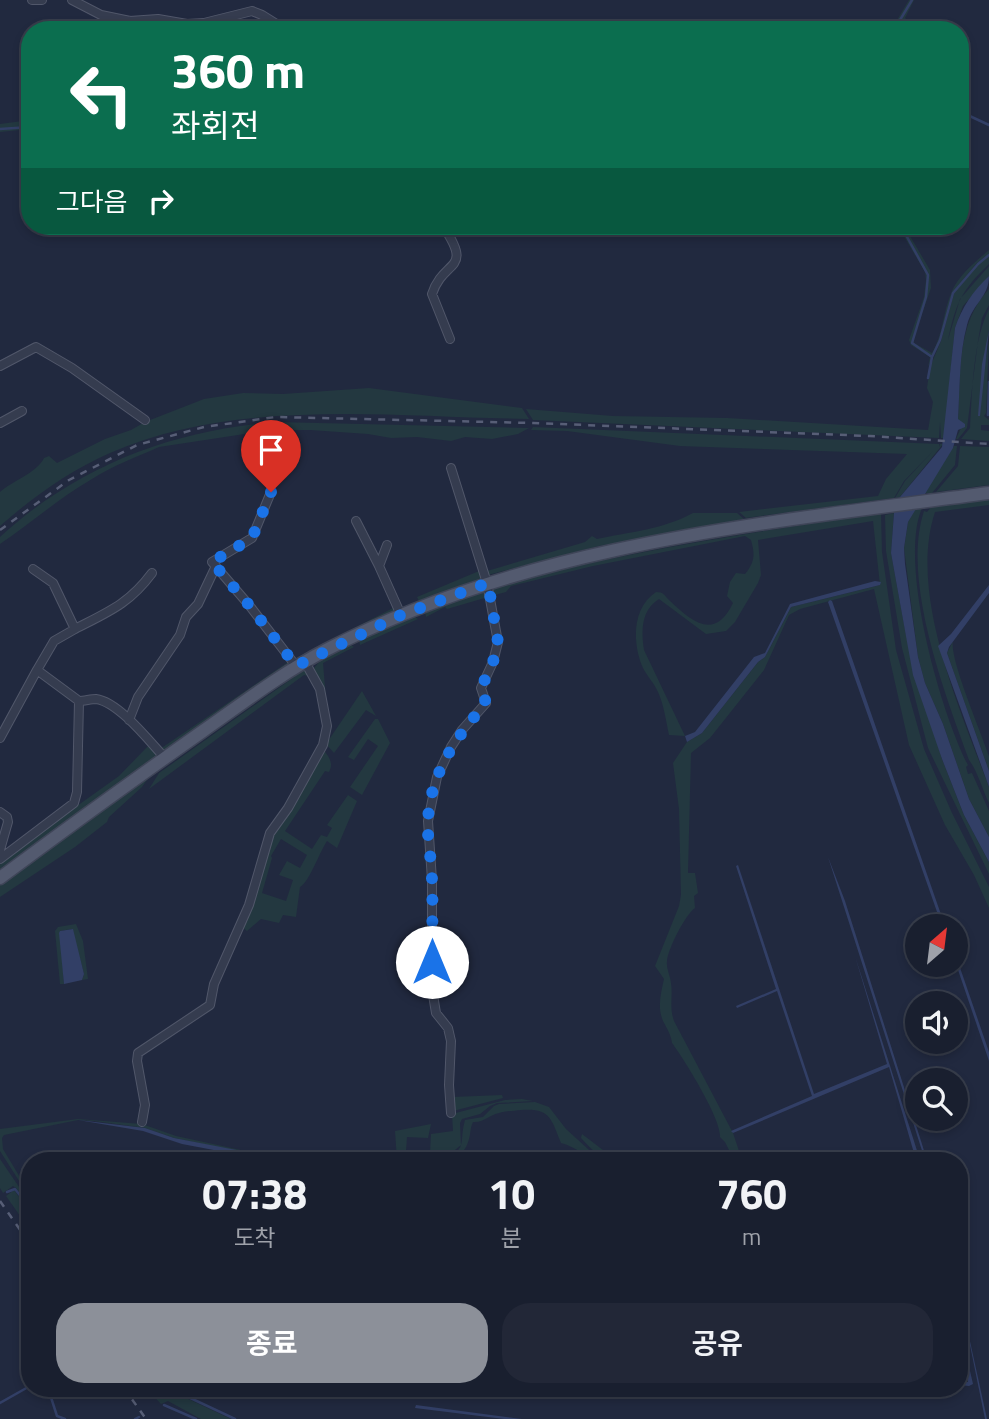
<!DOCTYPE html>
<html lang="ko">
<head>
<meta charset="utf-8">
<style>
	body { margin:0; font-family:"Titillium Web","Noto Sans KR",sans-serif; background:#222737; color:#f1f3f6; height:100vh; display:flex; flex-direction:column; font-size:26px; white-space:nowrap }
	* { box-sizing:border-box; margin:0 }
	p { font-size:23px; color:#9fa2aa }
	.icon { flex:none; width:38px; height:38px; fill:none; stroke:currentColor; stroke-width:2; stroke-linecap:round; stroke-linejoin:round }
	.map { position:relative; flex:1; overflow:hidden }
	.details { position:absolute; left:21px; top:1152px; width:947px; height:245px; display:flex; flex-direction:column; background:#191f2f; border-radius:28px; box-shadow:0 4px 10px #0003,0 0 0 2px #373d4b }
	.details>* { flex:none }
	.hud { position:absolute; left:21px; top:21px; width:948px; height:214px; border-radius:28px; box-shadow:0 4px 10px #0003,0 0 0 2px #373d4b; background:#0b6e4f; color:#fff; overflow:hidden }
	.needle { width:46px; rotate:28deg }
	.fabs { position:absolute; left:905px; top:914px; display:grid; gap:14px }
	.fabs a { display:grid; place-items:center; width:63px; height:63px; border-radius:50%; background:#191f2f; box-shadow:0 4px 10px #0003,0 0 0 2px #373d4b; font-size:35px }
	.pin { position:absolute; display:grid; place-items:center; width:60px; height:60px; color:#fff; margin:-72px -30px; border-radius:50% 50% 50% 0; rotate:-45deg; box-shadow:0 0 7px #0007 }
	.pin .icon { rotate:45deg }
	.me { position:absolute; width:77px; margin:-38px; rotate:0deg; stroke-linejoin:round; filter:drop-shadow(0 0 5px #0008) }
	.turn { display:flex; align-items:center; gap:24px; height:147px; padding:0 35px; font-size:32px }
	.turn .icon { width:91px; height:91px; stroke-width:2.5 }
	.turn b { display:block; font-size:49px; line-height:60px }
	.then { display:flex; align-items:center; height:66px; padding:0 35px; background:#0003; gap:14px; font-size:26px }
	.eta { display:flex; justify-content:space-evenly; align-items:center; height:119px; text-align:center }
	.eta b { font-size:42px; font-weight:700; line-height:49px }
	.button { display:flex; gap:14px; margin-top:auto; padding:14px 35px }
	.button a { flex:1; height:80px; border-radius:28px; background:#8c9099; color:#fff; font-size:28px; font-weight:700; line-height:80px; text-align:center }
	.button a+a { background:#222737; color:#f1f3f6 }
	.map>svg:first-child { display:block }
	.green { fill:#233840; fill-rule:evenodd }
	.water { fill:#323f66 }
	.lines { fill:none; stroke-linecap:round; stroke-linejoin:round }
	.stream { stroke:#323f66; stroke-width:2.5 }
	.minor-casing { stroke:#51576a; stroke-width:10 }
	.primary-casing { stroke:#3f4558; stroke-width:15 }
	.minor { stroke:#353c4f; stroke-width:8 }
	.primary { stroke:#535a6f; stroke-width:12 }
	.rail { stroke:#575e76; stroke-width:2.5; stroke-dasharray:7 7; stroke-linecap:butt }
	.route { stroke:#1a73e8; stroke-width:12; stroke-dasharray:0 21.6 }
</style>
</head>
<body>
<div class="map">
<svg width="989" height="1419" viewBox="0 0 989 1419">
	<rect width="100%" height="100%" fill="#21293f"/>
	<path class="green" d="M909,0H914L905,18L913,25L914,30H891Z
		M30,120V129L0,132V124Z
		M898,226H904L930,270L931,288L913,339L914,343L932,353C943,335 943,311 952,291C959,275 976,261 989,250V254L977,263L952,293L939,341L928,367L930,357L911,345L909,340L924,297L926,280L925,272Z
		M989,256V264C961,291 956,303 948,340L960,299L989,266V276L963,306L955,328L944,438H941L940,422L939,438L533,420L526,409L613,416L727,418L928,430L933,402L927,388L930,367L941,341L954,293L978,264Z
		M989,289V305L982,318L978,341L967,428L958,439H956L961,428L958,419C961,374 956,324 989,289Z
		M989,309V330L983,374L989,341L986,413L984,416L989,420V425H981V430L989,431V441L961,439L970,428C972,392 973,340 989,309Z
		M369,388L522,408L529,419C393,417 237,397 110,453C69,471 33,497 0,526V492C12,481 37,473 44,458L49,456L57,463L105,439L131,430L145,422L204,399L243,393L283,394Z
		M276,422L529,428L518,434L492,439L465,437L451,441L417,437L391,438L368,434L310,430H271L159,447C137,457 114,465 92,479C59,498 30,524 0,544V537C77,466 172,430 276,422Z
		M533,427L939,444V447L940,444H943L900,497L895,498L905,481L934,450L904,481L894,498L746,518L739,512L878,496L886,479L907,454L680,446L567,431L531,430Z
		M954,446H957L955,465L932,493H924Z
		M960,446L989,447V485L936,492L958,466Z
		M989,498V505L935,512C908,593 960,710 989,787V803C982,789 978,772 969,760C945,694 901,580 924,511L927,512L932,506Z
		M922,508C898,563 941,713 968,765L966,767L968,774L972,773L989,811V837L969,799L943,724L925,683L918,657L904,548L908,522L914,509Z
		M693,513H737L744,519L599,546L488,575L487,571L585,542L592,536L597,539C630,532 664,529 693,513Z
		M881,513L882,552L896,650L924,749L952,813L989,887V908L974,875L945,825L909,745L874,589L800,609L789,615L764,670L710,738L691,753L688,873H695L698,893L694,896L695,908C685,915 668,949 667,961C666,968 670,975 671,983C673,996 669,1007 674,1021L733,1133L742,1160H734L725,1142L720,1137C722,1120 684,1059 672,1043C671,1034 667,1029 663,1021C657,1007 661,993 664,979L655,966L679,906L681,895L679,809L673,763L687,742L702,733L758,662L765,657L791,607L880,585L873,521L758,540L761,575L758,583L735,622L726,631L706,634L659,599C641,610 641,631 644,650L685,736L669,735C666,721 664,705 658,692C654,683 647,676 643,668C632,643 632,608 656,592C664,592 664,595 669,600C692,622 715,641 733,603L727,596L730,582L736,573L745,574C755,562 755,554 751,540L745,536L593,566L511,586L506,592L491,596L490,589C618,551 750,533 881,513Z
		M894,513L891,553L906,635L942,759L964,815L989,862V874L928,748L902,648L886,551L885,515Z
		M479,571L482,578L419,601L417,597Z
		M487,590L488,597L447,609L445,607L426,617L425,611Z
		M395,607L396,610L326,643L295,661L294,659Z
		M412,615L418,619L360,645L359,640Z
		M953,641C949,658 982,734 989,756V771L947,653Z
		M351,645L354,647L323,663L327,711L314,668L320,661Z
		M288,662L290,665L162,752L160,749Z
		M304,670L308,672L318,691L317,693L308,676L304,675L149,789L159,773Z
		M362,691L376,716L366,710L334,753L326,744Z
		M375,719H378L390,743L362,795L350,787L378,746L368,739L354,760L348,757Z
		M149,745L159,755L0,869V861L119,776Z
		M323,749C329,757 334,763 329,772L325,771L285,831L312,849L321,835L327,837L332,828L327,825L348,795L357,801L337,848L327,841C318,855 310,881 300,887L296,917L283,915L279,923L261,919L247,931L242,927L271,834ZM281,839L307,855L300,868L287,861L279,875L293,880L286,901L262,893L272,858L271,856Z
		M149,777L142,787L109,817L107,822L75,847L0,897V884Z
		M76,924L83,941L88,979L82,980L84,974L72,929L60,931L64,984H60L55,931L58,927Z
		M502,1095L503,1098L453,1111L452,1097Z
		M522,1099L533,1101L497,1103L490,1106L480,1114L462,1119L460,1123L461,1145C442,1163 420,1160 397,1160L395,1131L431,1124L428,1138L407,1137L406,1151L430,1153L431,1134L453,1131L452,1114L505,1100Z
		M535,1102L549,1107L566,1129L600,1160C587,1159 577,1147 561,1143C551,1118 550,1108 521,1110C514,1111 505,1111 499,1113C489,1115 483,1123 473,1122C470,1128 471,1132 469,1139C465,1155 454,1160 439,1160C470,1149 458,1145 465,1120L483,1117L494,1106L499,1104Z
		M78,1119L142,1124L176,1136L250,1152L291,1157L328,1156L329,1158L328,1160L264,1157L174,1138L145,1128L94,1121L78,1120L4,1135L2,1138L3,1149L30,1194V1198L0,1151V1129Z
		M582,1134L616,1160C601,1160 591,1149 581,1138Z
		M0,1159L30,1203V1206L16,1188L13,1186L3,1193L0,1188Z
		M14,1190L30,1211V1230L6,1196Z
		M146,1388H165L231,1419H201L168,1401L161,1404Z"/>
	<path class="water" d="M989,276C989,297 973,303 967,325C959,354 960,389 958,419L965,424V427L958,430L953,448L908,522L904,548L905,564L918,657L925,683L943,724L969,799L989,837V862L964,815L942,759L913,675L891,553L894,513L900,497L942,447L955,328C962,307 973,291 989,276Z
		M989,330L980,416H978L982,364Z
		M875,581L881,582L880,585L791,607L765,657L758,662L702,733L687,742L685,736L695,732L754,657L765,653L790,604Z
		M989,585V593L949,647L947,653L989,771V787L938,646L951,634Z
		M830,600L832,601L945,926H942L828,602Z
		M828,857L845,901L927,1160H925Z
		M738,865L814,1094L887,1064L855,956L920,1160H916L889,1067L733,1133L731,1131L812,1096L777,991L737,1008L736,1006L776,989L736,866Z
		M73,929L84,974L82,980L64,984L59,933L60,931Z
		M956,956L989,1052V1061L956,964Z
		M78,1120L145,1128L174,1138L263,1155L264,1157L311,1160H267L182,1144L143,1131Z
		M959,1291L987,1419H985Z
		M959,1323L973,1384L969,1386L959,1385V1382H968L959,1341Z
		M416,1405L522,1419H504L415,1408Z"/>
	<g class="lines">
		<path class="stream" d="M899,22L907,30
			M894,30L912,0
			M961,112L989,125
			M0,129L30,127
			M423,226L425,227
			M901,226L928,275L926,297L912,343L932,357
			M928,378L932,357L940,340L953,293L978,264L989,255
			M988,415L989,382
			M7,1192L15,1189L30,1208
			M48,1388L57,1416L65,1419
			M169,1388L235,1419
			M0,1403L30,1386
			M164,1405L196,1419
			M135,1419L139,1417"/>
		<defs>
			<path id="minor" d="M32,0H42
				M72,0L101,15L130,21L158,19L187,24L204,23L252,11L262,15L286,30
				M130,21L145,30
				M443,226C474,272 444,258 432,294L450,339
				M0,366L36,347L72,368L145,420
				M0,423L22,411
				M451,468L487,583L498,642L493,662L481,688L486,703L462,730L451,747L437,777L428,821L432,880V989L436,1013L448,1028L451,1041L449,1085L451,1113
				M271,492L252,538L212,562L249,605L296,666
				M356,521L379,566
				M387,545L379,566L401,615
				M33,569L53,583L75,629L54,641L37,670L79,701C84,701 91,699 96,699C119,702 150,742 165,758
				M75,629C108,612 129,604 152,573
				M129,720L138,697L180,635L186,617L198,604L216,566
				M0,738L37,670
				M0,812L7,817L8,822L0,850
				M0,859L74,803L77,792L79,701
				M142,1122L145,1105L137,1061L138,1053L210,1005L214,984L249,905L270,833L288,808L323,745L327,726L320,689L305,662"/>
			<path id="primary" d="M0,878C67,828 135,779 203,731C243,703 282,673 326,650C529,544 765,523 989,493"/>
		</defs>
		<use href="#minor" class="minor-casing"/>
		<use href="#primary" class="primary-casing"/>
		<use href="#minor" class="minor"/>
		<use href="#primary" class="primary"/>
		<path class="rail" d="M0,530L69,480L137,445L204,427L276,417L533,423L870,436L989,444
			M0,1201L30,1244
			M124,1388L146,1419"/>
	</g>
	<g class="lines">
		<path class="route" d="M271,492L252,538L212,562L249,605L296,666L401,615L488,583L498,642L493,662L481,688L486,703C457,736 429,775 428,822C427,841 432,861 432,881C433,908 432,935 432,962"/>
	</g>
</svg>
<div class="fabs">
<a><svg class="needle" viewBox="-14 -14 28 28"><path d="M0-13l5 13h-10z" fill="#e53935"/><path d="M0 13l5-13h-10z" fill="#9fa2aa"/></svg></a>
<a><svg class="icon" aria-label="sound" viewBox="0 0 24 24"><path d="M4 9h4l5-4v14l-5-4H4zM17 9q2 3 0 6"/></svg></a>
<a><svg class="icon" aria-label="search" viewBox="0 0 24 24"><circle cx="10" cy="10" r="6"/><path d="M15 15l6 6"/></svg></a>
</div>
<div class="pin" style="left:271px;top:492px;background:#d93025"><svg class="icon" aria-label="arrive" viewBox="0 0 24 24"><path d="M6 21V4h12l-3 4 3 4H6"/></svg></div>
<svg class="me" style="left:432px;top:962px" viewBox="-20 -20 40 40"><circle r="19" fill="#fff"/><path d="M0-13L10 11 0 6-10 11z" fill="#1a73e8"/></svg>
<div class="hud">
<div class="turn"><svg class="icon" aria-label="left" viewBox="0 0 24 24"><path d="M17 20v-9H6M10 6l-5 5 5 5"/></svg><div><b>360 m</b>좌회전</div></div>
<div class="then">그다음<svg class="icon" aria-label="right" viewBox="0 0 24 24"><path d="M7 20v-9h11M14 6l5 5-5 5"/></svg></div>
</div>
<section class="details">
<div class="eta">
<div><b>07:38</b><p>도착</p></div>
<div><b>10</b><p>분</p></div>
<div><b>760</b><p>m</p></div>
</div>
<div class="button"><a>종료</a><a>공유</a></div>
</section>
</div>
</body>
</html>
